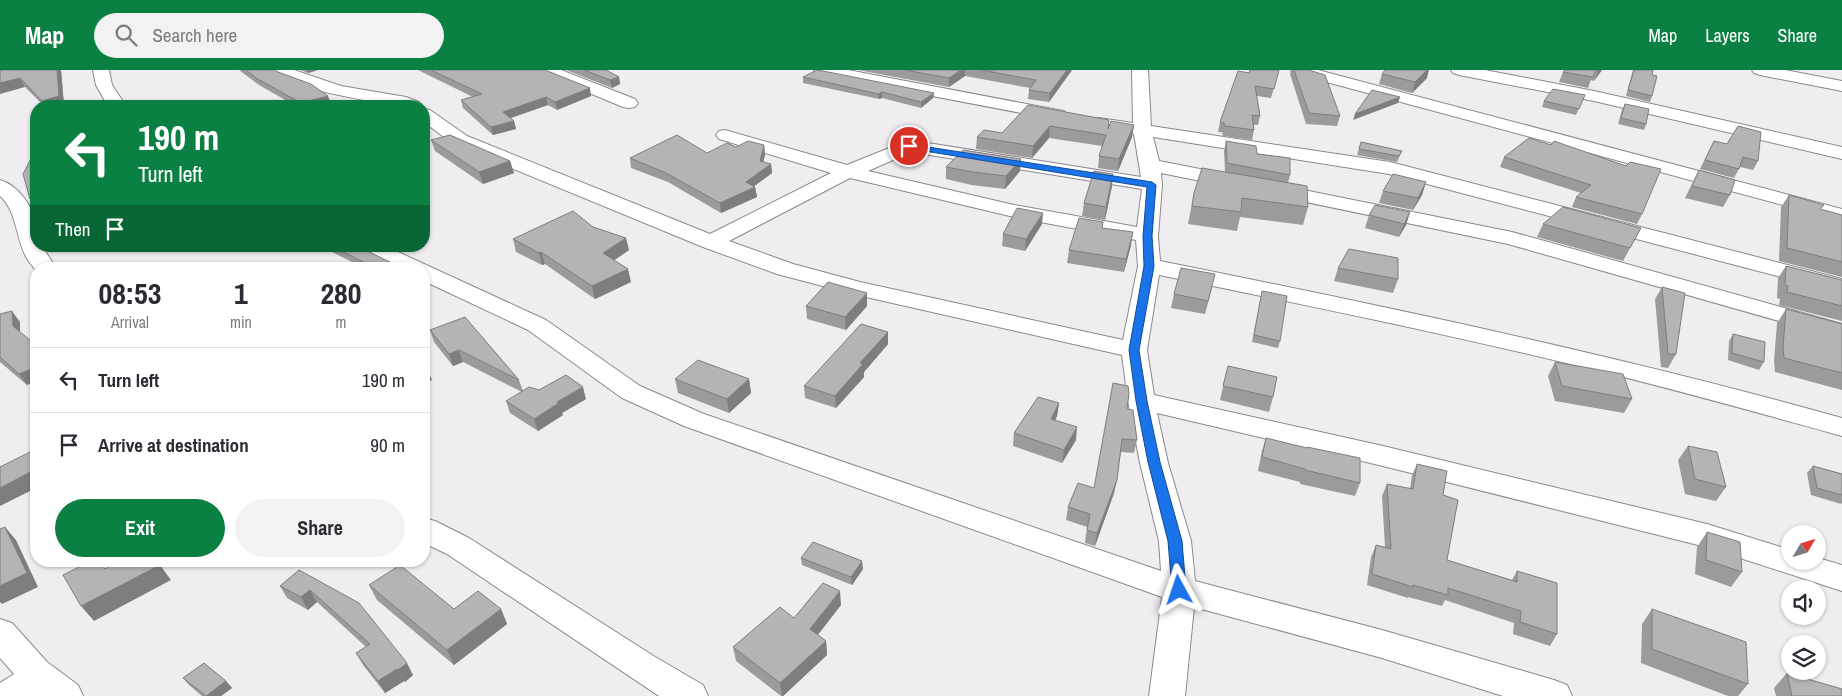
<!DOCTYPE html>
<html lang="en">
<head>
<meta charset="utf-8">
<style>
	body { margin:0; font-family:"Archivo Narrow",sans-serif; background:#f2f2f3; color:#2b2b33; height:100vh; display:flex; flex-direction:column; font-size:19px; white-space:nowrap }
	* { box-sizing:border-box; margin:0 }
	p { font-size:16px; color:#7c7c81 }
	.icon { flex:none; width:28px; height:28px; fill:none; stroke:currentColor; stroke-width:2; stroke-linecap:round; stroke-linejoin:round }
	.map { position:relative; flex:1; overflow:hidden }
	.drawer { position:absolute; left:30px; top:192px; width:400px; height:305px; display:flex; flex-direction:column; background:#fff; border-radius:20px; box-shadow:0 1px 4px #0004 }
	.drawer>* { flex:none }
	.top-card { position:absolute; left:30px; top:30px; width:400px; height:152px; border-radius:20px; box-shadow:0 1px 4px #0004; background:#0b8043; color:#fff; overflow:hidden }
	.needle { width:32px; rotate:51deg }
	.buttons { position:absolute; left:1781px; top:455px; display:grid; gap:10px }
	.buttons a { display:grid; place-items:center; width:45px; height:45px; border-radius:50%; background:#fff; box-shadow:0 1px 4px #0004; font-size:25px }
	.pin { position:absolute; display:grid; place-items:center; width:42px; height:42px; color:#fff; margin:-21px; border:2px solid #fff; border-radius:50%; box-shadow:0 1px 5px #0007 }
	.me { position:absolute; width:55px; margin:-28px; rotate:355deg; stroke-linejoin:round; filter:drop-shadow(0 0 4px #0008) }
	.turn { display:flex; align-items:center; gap:18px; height:105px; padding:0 25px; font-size:22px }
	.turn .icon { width:65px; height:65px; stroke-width:2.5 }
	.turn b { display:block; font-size:35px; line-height:42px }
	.then { display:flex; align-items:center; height:48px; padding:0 25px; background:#0003; gap:10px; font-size:19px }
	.eta { display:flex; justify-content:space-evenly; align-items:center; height:85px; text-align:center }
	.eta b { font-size:30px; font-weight:700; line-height:35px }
	.cta { display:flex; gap:10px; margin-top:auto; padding:10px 25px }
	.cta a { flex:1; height:58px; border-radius:30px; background:#0b8043; color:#fff; font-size:20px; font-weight:700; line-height:58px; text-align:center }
	.cta a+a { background:#f2f2f3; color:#2b2b33 }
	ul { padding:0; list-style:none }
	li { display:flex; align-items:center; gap:15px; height:65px; padding:0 25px; border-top:1px solid #e1e1e2 }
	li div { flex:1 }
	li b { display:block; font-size:19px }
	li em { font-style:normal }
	header { display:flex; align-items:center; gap:30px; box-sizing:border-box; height:70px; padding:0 25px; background:#0b8043; color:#fff }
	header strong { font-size:24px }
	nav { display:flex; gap:28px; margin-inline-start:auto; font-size:18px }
	.search { width:350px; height:45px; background:#f2f2f3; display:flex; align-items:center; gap:12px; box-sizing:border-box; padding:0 18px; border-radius:28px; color:#7c7c81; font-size:19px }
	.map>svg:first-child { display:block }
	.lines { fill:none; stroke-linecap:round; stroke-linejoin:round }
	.minor-casing { stroke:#8b888c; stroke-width:2 }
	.minor { fill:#fff; fill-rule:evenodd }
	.wall { fill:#9c9a9d }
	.shaded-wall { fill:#7f7d7f }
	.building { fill:#b5b3b6; stroke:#7f7d7f }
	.route { fill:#1a73e8; stroke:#114b97 }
</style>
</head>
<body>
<header>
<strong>Map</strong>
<div class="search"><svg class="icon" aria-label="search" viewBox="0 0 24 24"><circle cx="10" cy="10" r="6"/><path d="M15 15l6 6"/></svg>Search here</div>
<nav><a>Map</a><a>Layers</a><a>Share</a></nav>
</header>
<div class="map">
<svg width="1842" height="626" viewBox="0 0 1842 626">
	<rect width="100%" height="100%" fill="#efedf0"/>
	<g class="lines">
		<defs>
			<path id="minor" d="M93,0H109L112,15L126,36H108L96,15Z
				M272,0H294L341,16L406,27L419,32L422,36C397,38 285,19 272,0Z
				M539,0H561L635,29L638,33L635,37L629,38L623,37L541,3Z
				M814,0H848L1058,40L1064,41L1067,45L1064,49L1058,50L822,5L816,3Z
				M1132,0H1148L1151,56L1390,92L1842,209V223L1389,104L1153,67L1159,91L1236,106L1243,108L1246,112L1243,116L1236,118L1161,103L1162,115L1158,166L1160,191C1389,237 1617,285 1842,348V366C1756,342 1670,318 1583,297C1442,263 1301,234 1159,205L1147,280L1154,325L1383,376L1707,454L1790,480V491H1818V488L1842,495V521L1706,477L1383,396L1157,343L1168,393L1191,471L1195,511L1382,560L1554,610L1567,615L1572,626H1503L1382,588L1194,537L1185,626H1149L1162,527L684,356L622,328L528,260L424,211V199H397L359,181L356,176H385L546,250L640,316L704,344L1161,501L1159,471L1140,393L1128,331L1122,285L857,225L777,204L703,177L453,74L424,52V39L430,40L467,66L710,164L831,103L719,69L716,65L719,61L725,60L847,95L909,70L1141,107L1134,64L1093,57L1090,53L1093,49L1099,48L1133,53ZM911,82L1142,119L1137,157L1014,135L868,101ZM850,108L1014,147L1136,170L1138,196L1123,270L860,212L793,194L729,171Z
				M1291,0H1318L1842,139V151L1293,3Z
				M1451,0H1485L1594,21L1842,77V89L1594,31L1459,5L1453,3Z
				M1752,0H1785L1842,11V21L1760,5L1754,3Z
				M0,110C18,115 34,137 36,156C37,162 36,170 36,176H44L47,184L57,199H36V201C33,196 28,191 25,185C16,166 16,140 0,126Z
				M1274,114L1512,162L1842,254V269L1508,174L1267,124L1264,120L1267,116Z
				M424,448L435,451L469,468L652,585L703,615L708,626H659L447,484L424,473Z
				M0,549L12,553L47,592L78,615L83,626H0V613L14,604L0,588Z"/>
		</defs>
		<use href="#minor" class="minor-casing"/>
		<use href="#minor" class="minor"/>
	</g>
	<path class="wall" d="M0,0H61L64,35L60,36H44L25,17Z
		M239,0H275L331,33L319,36H296L259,15Z
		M300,0H318L308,3Z
		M418,0H545L591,26L557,40L548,35L510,48L514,51L516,59L493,65L463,38L461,30L473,27Z
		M566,0H606L619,7L620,14L612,18Z
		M858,0H1072L1049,32L1028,29L1029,20L1030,18L965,6L949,17Z
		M1250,0H1279L1271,28L1257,26L1260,46L1258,55H1254V60L1252,70L1223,66L1222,62H1218L1220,52Z
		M1291,0H1309L1340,46L1337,56L1306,54L1290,4Z
		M1602,0L1594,11L1591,10L1588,18L1559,12L1563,2Z
		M1633,0H1653L1652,5V26L1650,32L1626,26Z
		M1382,4L1427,8L1412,23L1379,14Z
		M803,7L934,23L933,28L921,38L882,28L879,29L803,13Z
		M1585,25L1576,45L1542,37L1544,31Z
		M1625,34L1646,54L1644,60L1618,54L1622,40Z
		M1028,35L1109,57L1134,55L1132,67L1118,101L1098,98L1099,86L1102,76L1049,68L1032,88L976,79L977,67L1002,63Z
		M431,70L510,91L514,103L483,114L435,81Z
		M1226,71L1257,84L1290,105L1288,113L1308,137L1303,155L1240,147L1237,161L1188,154L1194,123L1225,102L1224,81Z
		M1714,71L1758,91L1753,100L1740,97L1734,108L1700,99Z
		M1361,72L1402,81L1397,92L1357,85Z
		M764,75L765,85L763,92L771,94L772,103L754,116L755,117L757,127L721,143L668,112L631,98L630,88L707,83L736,77Z
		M1551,75L1626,96L1642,144L1637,154L1572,137L1576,127L1581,123L1500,97L1504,87Z
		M946,97L1020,101L1005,119L972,115L946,109Z
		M1699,100L1730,125L1723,137L1685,128Z
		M1426,112L1422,125L1413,140L1379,133L1383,121Z
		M1112,116L1105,150L1082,146L1084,133Z
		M1789,125L1821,140L1842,145V207L1779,191L1781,137Z
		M1410,142L1406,155L1399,167L1365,158L1369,145Z
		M1042,154L1025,181L1002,176L1003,164Z
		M1543,154L1641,158L1623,191L1537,167Z
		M593,157L629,180L614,190L631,212L595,229L545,194L542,195L516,182L513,169Z
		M1102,158L1131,175L1124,202L1067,193L1069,180Z
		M320,176H357L394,194L410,199H366Z
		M1786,196L1842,210V251L1779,235L1780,229L1777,228L1778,208Z
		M1338,198L1398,209L1393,223L1334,211Z
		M1662,217L1676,284L1668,298L1661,297L1655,229Z
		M1212,218L1205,244L1171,238L1174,224Z
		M1262,221L1280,271L1278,278L1252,272Z
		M806,236H867L846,260L807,249Z
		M1786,239L1842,254V320L1775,302L1774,291L1777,253Z
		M0,244L20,252V262L27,315L0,292Z
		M430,260L519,310L523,321L539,320L586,329L562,343L563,345L538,361L510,343L506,331L522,322L463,292L453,296L434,272Z
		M888,262V274L864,302V307L836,338L805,328L804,316Z
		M1733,264L1764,292L1759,300L1728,290L1729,271Z
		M1555,292L1632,329L1624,343L1555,331L1548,306Z
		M1228,296L1273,327L1269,342L1220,330Z
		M675,309H749L751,323L729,343L678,323Z
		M1059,333L1057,346L1055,350L1076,370L1062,393L1013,376L1014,363Z
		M1127,339L1137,370L1134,383L1121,382L1114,423L1095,476L1085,473L1087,457L1066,450L1068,437L1094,418Z
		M1266,368L1360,413L1355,426L1300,414V412L1258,401L1262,381Z
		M1688,376L1726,417L1716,431L1685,424L1678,390Z
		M1417,394L1443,425L1447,490L1512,510L1517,501L1557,564L1550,576L1513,564L1514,553L1445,530L1442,536L1408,527V528L1367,515L1371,487L1376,475L1385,477L1382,426L1387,414L1410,419L1412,405Z
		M1813,396L1842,404V433L1841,434L1811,425L1807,403Z
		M1707,462L1742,502L1731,517L1695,504L1697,477Z
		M801,488L863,499L852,515L802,495Z
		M299,500L413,605L405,612L404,611L385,623L363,595L356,583L366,577L317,532L308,540L287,528L280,516Z
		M369,515L454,539H501L507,554L454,595L377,530Z
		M841,535L818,565L826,571L827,585L783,626H781L736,591L733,577L794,548Z
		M1652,539L1748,614L1738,626H1728L1641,593L1642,554Z
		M1787,603L1842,626H1776L1774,618Z
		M183,608L226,611L232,618L221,626H202L189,615Z"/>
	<path class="shaded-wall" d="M57,0H61L64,35L60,36H46L42,31Z
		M307,0H318L308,3Z
		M961,0H965V6L949,17V8Z
		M1067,0H1072L1049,32L1050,23Z
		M1427,0H1429L1427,8L1412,23L1415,12Z
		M1599,0H1602L1594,11Z
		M619,7L620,14L612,18L610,10Z
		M20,8L25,17L0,24V13Z
		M590,18L591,26L557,40L555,32Z
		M882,22V28L879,29V24Z
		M934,23L933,28L921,38V32Z
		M328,26L331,33L319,36H302L301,33Z
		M546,27L548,35L505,50L503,42Z
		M1400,27L1398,33L1353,50L1355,44Z
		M514,51L516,59L493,65L491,57Z
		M1134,55L1132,67L1118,101L1119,89Z
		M1050,56L1049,68L1032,88L1033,76Z
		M764,75L765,85L761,101L760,91Z
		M1021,89L1020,101L1005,119L1006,106Z
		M510,91L514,103L483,114L479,102Z
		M771,94L772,103L749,120L755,117L757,127L721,143L720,133L746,112Z
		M1113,104L1112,116L1105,150L1106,137Z
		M1426,112L1422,125L1413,140L1418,128Z
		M36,128V135L34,136L30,129Z
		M1410,142L1406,155L1399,167L1404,154Z
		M1043,143L1042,154L1025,181L1026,169Z
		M1133,162L1131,175L1124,202L1126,189Z
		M626,168L629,180L606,196L603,183Z
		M541,182L545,194L542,195L539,183Z
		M408,194L410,199H399Z
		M628,199L631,212L595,229L592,216Z
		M867,223V236L846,260L845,247Z
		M12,241L20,252V267L13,256Z
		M888,262V274L864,302V307L836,338L835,326L860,293Z
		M459,280L463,292L453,296L449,284Z
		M36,297V312L27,315L19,304Z
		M427,298L432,310L424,314V299Z
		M749,309L751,323L729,343L727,329Z
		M583,317L586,329L562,343L563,345L538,361L534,349L557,332Z
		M1059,333L1057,346L1050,362L1051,349Z
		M1077,357L1076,370L1062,393L1064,380Z
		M36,399V418L0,436V418Z
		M1117,410L1114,423L1095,476L1097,463Z
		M5,457L16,470L38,517L2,534L0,532V516Z
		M862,491L863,499L852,515L851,507Z
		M160,495L171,510L94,551L81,536Z
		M310,520L317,532L308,540L301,527Z
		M840,521L841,535L811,573L810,559Z
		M501,539L507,554L454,595L447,580Z
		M826,571L827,585L783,626H782L780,613Z
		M407,593L413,605L405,612L398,600Z
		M397,599L404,611L385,623L378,611Z
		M226,611L232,618L221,626H206Z"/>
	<path class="building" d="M0,0H57L59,26L42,31L20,8L0,13Z
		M246,0H275L278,2L311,14L328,26L301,33L256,8Z
		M431,0H545L590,18L555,32L546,27L503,42L514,51L491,57L461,30L482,24Z
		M584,0H606L619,7L610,10Z
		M817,0H818L934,23L921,32L882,22L879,24L803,7Z
		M905,0H961L949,8Z
		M981,0H1067L1050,23L1029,20L1036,10Z
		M1250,0H1279L1274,19L1255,16L1260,46L1252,45L1254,60L1225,56L1224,53L1220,52L1238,1L1249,3Z
		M1294,0H1309L1325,5L1340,46L1309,43Z
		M1385,0H1427L1415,12L1382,4Z
		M1565,0H1599V1L1596,0L1593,7L1563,2Z
		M1634,0H1653L1652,5L1657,6L1652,26L1628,20Z
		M1553,19L1585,25L1579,39L1544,31Z
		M1372,20L1400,27L1355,44Z
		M1625,34L1649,39L1646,54L1621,48Z
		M1028,35L1109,50L1108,59L1111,51L1134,55L1119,89L1099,86L1106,65L1050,56L1033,76L977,67L984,60L1002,63Z
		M1738,56L1761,62L1758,91L1743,87L1739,99L1705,90L1714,71L1727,74Z
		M450,65L510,91L479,102L431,70Z
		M677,65L707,83L727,73L736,77L748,71L764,75L760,91L771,94L746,112L755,117L720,133L666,103L630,88Z
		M1529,68L1551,75L1554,71L1626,96L1630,92L1661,99L1642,144L1576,127L1591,115L1504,87Z
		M1226,71L1256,76L1257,84L1290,88V105L1227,93Z
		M1361,72L1402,81L1399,86L1359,79Z
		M36,79V128L30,129L23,104Z
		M963,80L1021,89L1006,106L973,102L946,97Z
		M1202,98L1307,116L1308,137L1242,128L1241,142L1192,136L1194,123Z
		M1699,100L1735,110L1730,125L1692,116Z
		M1094,101L1113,104L1106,137L1084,133Z
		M1393,104L1426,112L1418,128L1383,121Z
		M1789,125L1824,135L1820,139L1842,145V192L1787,178Z
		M1375,135L1410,142L1404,154L1369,145Z
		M1563,137L1641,158L1630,178L1543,154Z
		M1017,138L1043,143L1026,169L1003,164Z
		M573,141L593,157L626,168L603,183L628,199L592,216L541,182L539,183L513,169Z
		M1079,148L1103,152L1102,158L1133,162L1126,189L1069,180Z
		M331,176H357L394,194H408L399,199H378Z
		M1349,179L1398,188V209L1338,198Z
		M1786,196L1842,210V236L1787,222L1788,216L1785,215Z
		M1181,198L1215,204L1208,231L1174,224Z
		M828,212L867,223L845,247L806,236Z
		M1662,217L1685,223L1676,284H1668Z
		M1262,221L1287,226L1280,271L1254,265Z
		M1786,239L1842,254V303L1784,288L1783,277Z
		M12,241L13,256L36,275V297L19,304L0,287V244Z
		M465,247L519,310L459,280L449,284L430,260Z
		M861,254L888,262L860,293L863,294L835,326L804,316Z
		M1733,264L1765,272L1764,292L1732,283Z
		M698,290L749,309L727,329L675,309Z
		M1555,292L1623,304L1632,329L1562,316Z
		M1228,296L1277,307L1273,327L1223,316Z
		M566,305L583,317L557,332L559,333L534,349L506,331L529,317L539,320Z
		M1113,313L1128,316L1129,323L1127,339L1133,340L1137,370L1122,369L1117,410L1097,463L1087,460L1090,444L1068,437L1078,413L1094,418Z
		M1038,327L1059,333L1051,349L1077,357L1064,380L1014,363Z
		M1266,368L1307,378V377L1360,388V413L1305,400V399L1262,387Z
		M1688,376L1717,382L1726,417L1695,409Z
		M30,382L36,388V399L0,418V397Z
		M1417,394L1447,401L1443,425L1458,430L1447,490L1517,512V501L1557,513V564L1520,552L1521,541L1448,518V525L1413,515V517L1372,504L1376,475L1391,479L1387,414L1413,419Z
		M1813,396L1842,404V425L1817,418Z
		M5,457L27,503L0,516V459Z
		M1707,462L1740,472L1742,502L1706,490Z
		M813,472L862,491L851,507L801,488Z
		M91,491H99L105,499L120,491H157L160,495L81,536L63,505Z
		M400,495L454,539L478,521L501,539L447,580L369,515Z
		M299,500L359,533L407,593L398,600L397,599L378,611L356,583L370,574L310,520L301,527L280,516Z
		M823,513L840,521L810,559L826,571L780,613L733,577L780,537L794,548Z
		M1652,539L1746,572L1748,614L1652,579Z
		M204,593L226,611L206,626L183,608Z
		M1787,603L1842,619V626H1792Z"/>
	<path class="route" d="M909,74L1152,112L1156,115L1152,166L1154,196L1139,280L1147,331L1160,392L1182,471L1186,520L1184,524L1179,526L1174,524L1172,520L1168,471L1148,392L1136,331L1129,280L1144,196L1143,166L1147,117L906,78L905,76Z"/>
</svg>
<div class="buttons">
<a><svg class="needle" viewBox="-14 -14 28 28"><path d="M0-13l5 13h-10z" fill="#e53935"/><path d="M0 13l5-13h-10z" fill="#7c7c81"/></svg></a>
<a><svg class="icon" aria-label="sound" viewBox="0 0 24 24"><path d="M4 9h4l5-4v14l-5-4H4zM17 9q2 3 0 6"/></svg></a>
<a><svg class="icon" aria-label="layers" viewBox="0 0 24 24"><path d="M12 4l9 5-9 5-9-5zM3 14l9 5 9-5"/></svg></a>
</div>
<div class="pin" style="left:909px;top:76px;background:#d93025"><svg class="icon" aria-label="arrive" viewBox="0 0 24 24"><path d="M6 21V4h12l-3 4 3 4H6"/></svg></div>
<svg class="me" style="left:1179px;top:520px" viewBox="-20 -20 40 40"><path d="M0-17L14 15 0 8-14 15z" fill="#1a73e8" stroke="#fff" stroke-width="4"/></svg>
<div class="top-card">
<div class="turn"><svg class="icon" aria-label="left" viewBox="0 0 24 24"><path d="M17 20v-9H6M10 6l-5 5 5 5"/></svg><div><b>190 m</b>Turn left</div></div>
<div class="then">Then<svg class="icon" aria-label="arrive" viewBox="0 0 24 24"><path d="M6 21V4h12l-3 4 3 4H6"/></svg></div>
</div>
<section class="drawer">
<div class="eta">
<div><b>08:53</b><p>Arrival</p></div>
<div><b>1</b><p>min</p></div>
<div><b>280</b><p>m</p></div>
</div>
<ul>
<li><svg class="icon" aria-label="left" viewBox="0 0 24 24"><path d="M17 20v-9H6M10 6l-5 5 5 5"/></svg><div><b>Turn left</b></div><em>190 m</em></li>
<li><svg class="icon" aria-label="arrive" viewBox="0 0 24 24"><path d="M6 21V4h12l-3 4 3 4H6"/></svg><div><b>Arrive at destination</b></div><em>90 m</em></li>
</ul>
<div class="cta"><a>Exit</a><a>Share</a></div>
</section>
</div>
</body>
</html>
